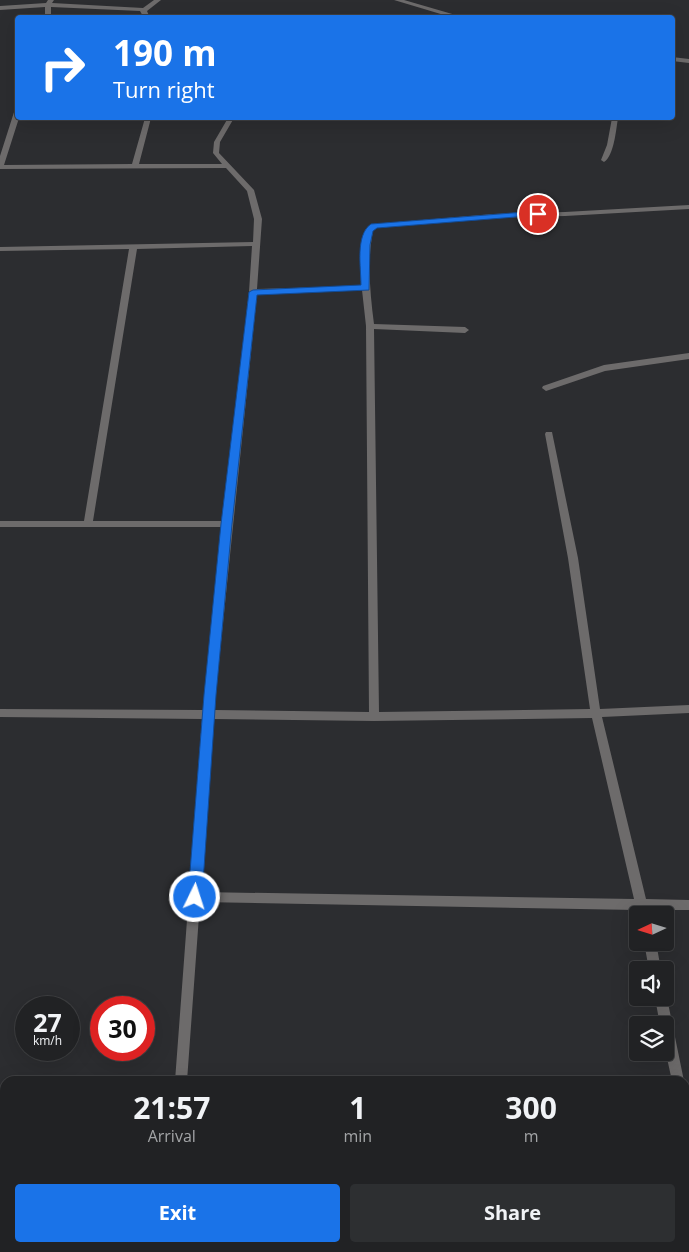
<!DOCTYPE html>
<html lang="en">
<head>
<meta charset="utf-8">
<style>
	body { margin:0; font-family:"Open Sans",sans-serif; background:#2d2f31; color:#f1f3f6; height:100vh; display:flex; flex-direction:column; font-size:19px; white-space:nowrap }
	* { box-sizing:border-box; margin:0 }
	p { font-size:16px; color:#a2a4a6 }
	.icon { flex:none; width:28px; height:28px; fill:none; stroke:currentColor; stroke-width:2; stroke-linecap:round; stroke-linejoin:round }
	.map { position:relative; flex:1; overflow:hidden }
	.drawer { position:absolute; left:0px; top:1076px; width:690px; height:176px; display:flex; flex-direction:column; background:#212224; border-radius:15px 15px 0 0; box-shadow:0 5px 20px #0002,0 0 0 1px #3e3f41 }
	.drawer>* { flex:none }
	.guide { position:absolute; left:15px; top:15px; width:660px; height:105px; border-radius:5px; box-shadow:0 5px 20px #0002,0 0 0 1px #3e3f41; background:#1a73e8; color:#fff; overflow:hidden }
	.needle { width:32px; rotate:266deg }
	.buttons { position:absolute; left:629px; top:906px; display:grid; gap:10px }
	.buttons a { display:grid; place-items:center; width:45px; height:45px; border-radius:5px; background:#212224; box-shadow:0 5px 20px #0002,0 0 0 1px #3e3f41; font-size:25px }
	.speed { position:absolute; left:15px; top:996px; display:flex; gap:10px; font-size:25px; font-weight:700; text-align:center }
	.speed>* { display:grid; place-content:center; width:65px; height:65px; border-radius:50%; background:#212224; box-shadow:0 5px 20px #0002,0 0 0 1px #3e3f41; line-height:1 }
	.speed small { font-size:12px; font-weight:400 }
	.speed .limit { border:8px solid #d22; background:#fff; color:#111 }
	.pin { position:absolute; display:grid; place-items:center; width:42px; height:42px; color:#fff; margin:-21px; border:2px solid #fff; border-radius:50%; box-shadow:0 1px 5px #0007 }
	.me { position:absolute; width:55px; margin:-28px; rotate:4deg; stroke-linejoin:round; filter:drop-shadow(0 0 4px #0008) }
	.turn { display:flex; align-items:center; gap:18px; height:105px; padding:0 15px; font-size:22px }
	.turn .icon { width:65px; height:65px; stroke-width:2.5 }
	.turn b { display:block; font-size:35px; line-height:42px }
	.eta { display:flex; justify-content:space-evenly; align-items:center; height:85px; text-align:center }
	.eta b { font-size:30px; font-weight:700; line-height:35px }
	.cta { display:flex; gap:10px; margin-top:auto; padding:10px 15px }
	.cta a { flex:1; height:58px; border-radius:5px; background:#1a73e8; color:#fff; font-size:20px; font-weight:700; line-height:58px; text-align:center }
	.cta a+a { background:#2d2f31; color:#f1f3f6 }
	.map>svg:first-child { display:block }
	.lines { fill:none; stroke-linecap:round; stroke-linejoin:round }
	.minor { fill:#6d6b6b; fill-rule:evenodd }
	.route { fill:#1a73e8; stroke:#114b97 }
</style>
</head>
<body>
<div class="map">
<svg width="689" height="1252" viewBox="0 0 689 1252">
	<rect width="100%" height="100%" fill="#2c2d30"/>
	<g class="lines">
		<path class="minor" d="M48,0H54L52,3L143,8L154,0H161L147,11L150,18H144L140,11L51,7V18H45V7L0,10V6L46,3Z
			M394,0H404L466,18H454Z
			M672,57L689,59V63L672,61Z
			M18,107L19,118L4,165L132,164L145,118H151L139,164H222L213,153L214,142L228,118H234L220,142L219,153L254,190L262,219L257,289L362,286V245L365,230L374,224L494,214L565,212L689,205V209L565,216L494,218L376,228L373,231C367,261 370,293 374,324L465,327L469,330L465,333L374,329L379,712L590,709L568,558L545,434L546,432H552L578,558L600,709L689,705V713L602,717L646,899L689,900V910H649L650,915H638L637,910L200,902L187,1081H175L202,719L0,717V709L203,710L222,527H0V521H84L129,249L0,251V247L253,242L254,219L247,191L226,168L0,169V156L15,109ZM252,246L249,292L223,521H93L137,249ZM362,290L366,326L369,712L214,710L257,294ZM592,718L634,899L201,892L213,719L374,721Z
			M612,118H618C616,130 614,156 604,162L601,160L607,145Z
			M689,353V359L605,371L549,390L546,391L542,388L543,386L604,365Z
			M644,942H656L661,970H649Z
			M665,994L667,998L684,1081H672L665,1049V1025H660L655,998H665Z
			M685,1111L689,1113V1145L685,1143Z
			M685,1219H689V1233H685Z
			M162,1248H176L175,1252H161Z
			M500,1248H514V1252H500Z"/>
	</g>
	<path class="route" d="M538,211L543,214L541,215L377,228L373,231L370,245L369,290L257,295L232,524L216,695L202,897L200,901L195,903L190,901L188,897L204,695L221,524L249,292L253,290L361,285C361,268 355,235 371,224Z"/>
</svg>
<div class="buttons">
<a><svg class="needle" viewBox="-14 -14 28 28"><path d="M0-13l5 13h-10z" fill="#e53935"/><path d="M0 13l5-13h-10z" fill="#a2a4a6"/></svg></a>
<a><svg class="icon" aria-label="sound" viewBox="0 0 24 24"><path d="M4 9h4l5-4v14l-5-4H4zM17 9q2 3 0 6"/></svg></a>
<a><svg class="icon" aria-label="layers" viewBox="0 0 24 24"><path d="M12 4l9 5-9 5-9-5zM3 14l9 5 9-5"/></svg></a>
</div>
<div class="speed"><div>27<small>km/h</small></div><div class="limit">30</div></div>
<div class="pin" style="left:538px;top:214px;background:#d93025"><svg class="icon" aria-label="arrive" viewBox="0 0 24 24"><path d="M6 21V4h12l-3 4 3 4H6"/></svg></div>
<svg class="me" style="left:195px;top:897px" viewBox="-20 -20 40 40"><circle r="17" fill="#1a73e8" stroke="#fff" stroke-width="3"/><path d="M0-11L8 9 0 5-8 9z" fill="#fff"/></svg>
<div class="guide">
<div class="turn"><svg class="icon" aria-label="right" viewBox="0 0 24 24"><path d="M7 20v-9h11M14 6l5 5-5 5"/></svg><div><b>190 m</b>Turn right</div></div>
</div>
<section class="drawer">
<div class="eta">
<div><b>21:57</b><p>Arrival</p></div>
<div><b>1</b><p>min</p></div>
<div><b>300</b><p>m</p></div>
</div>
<div class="cta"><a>Exit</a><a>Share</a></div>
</section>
</div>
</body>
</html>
